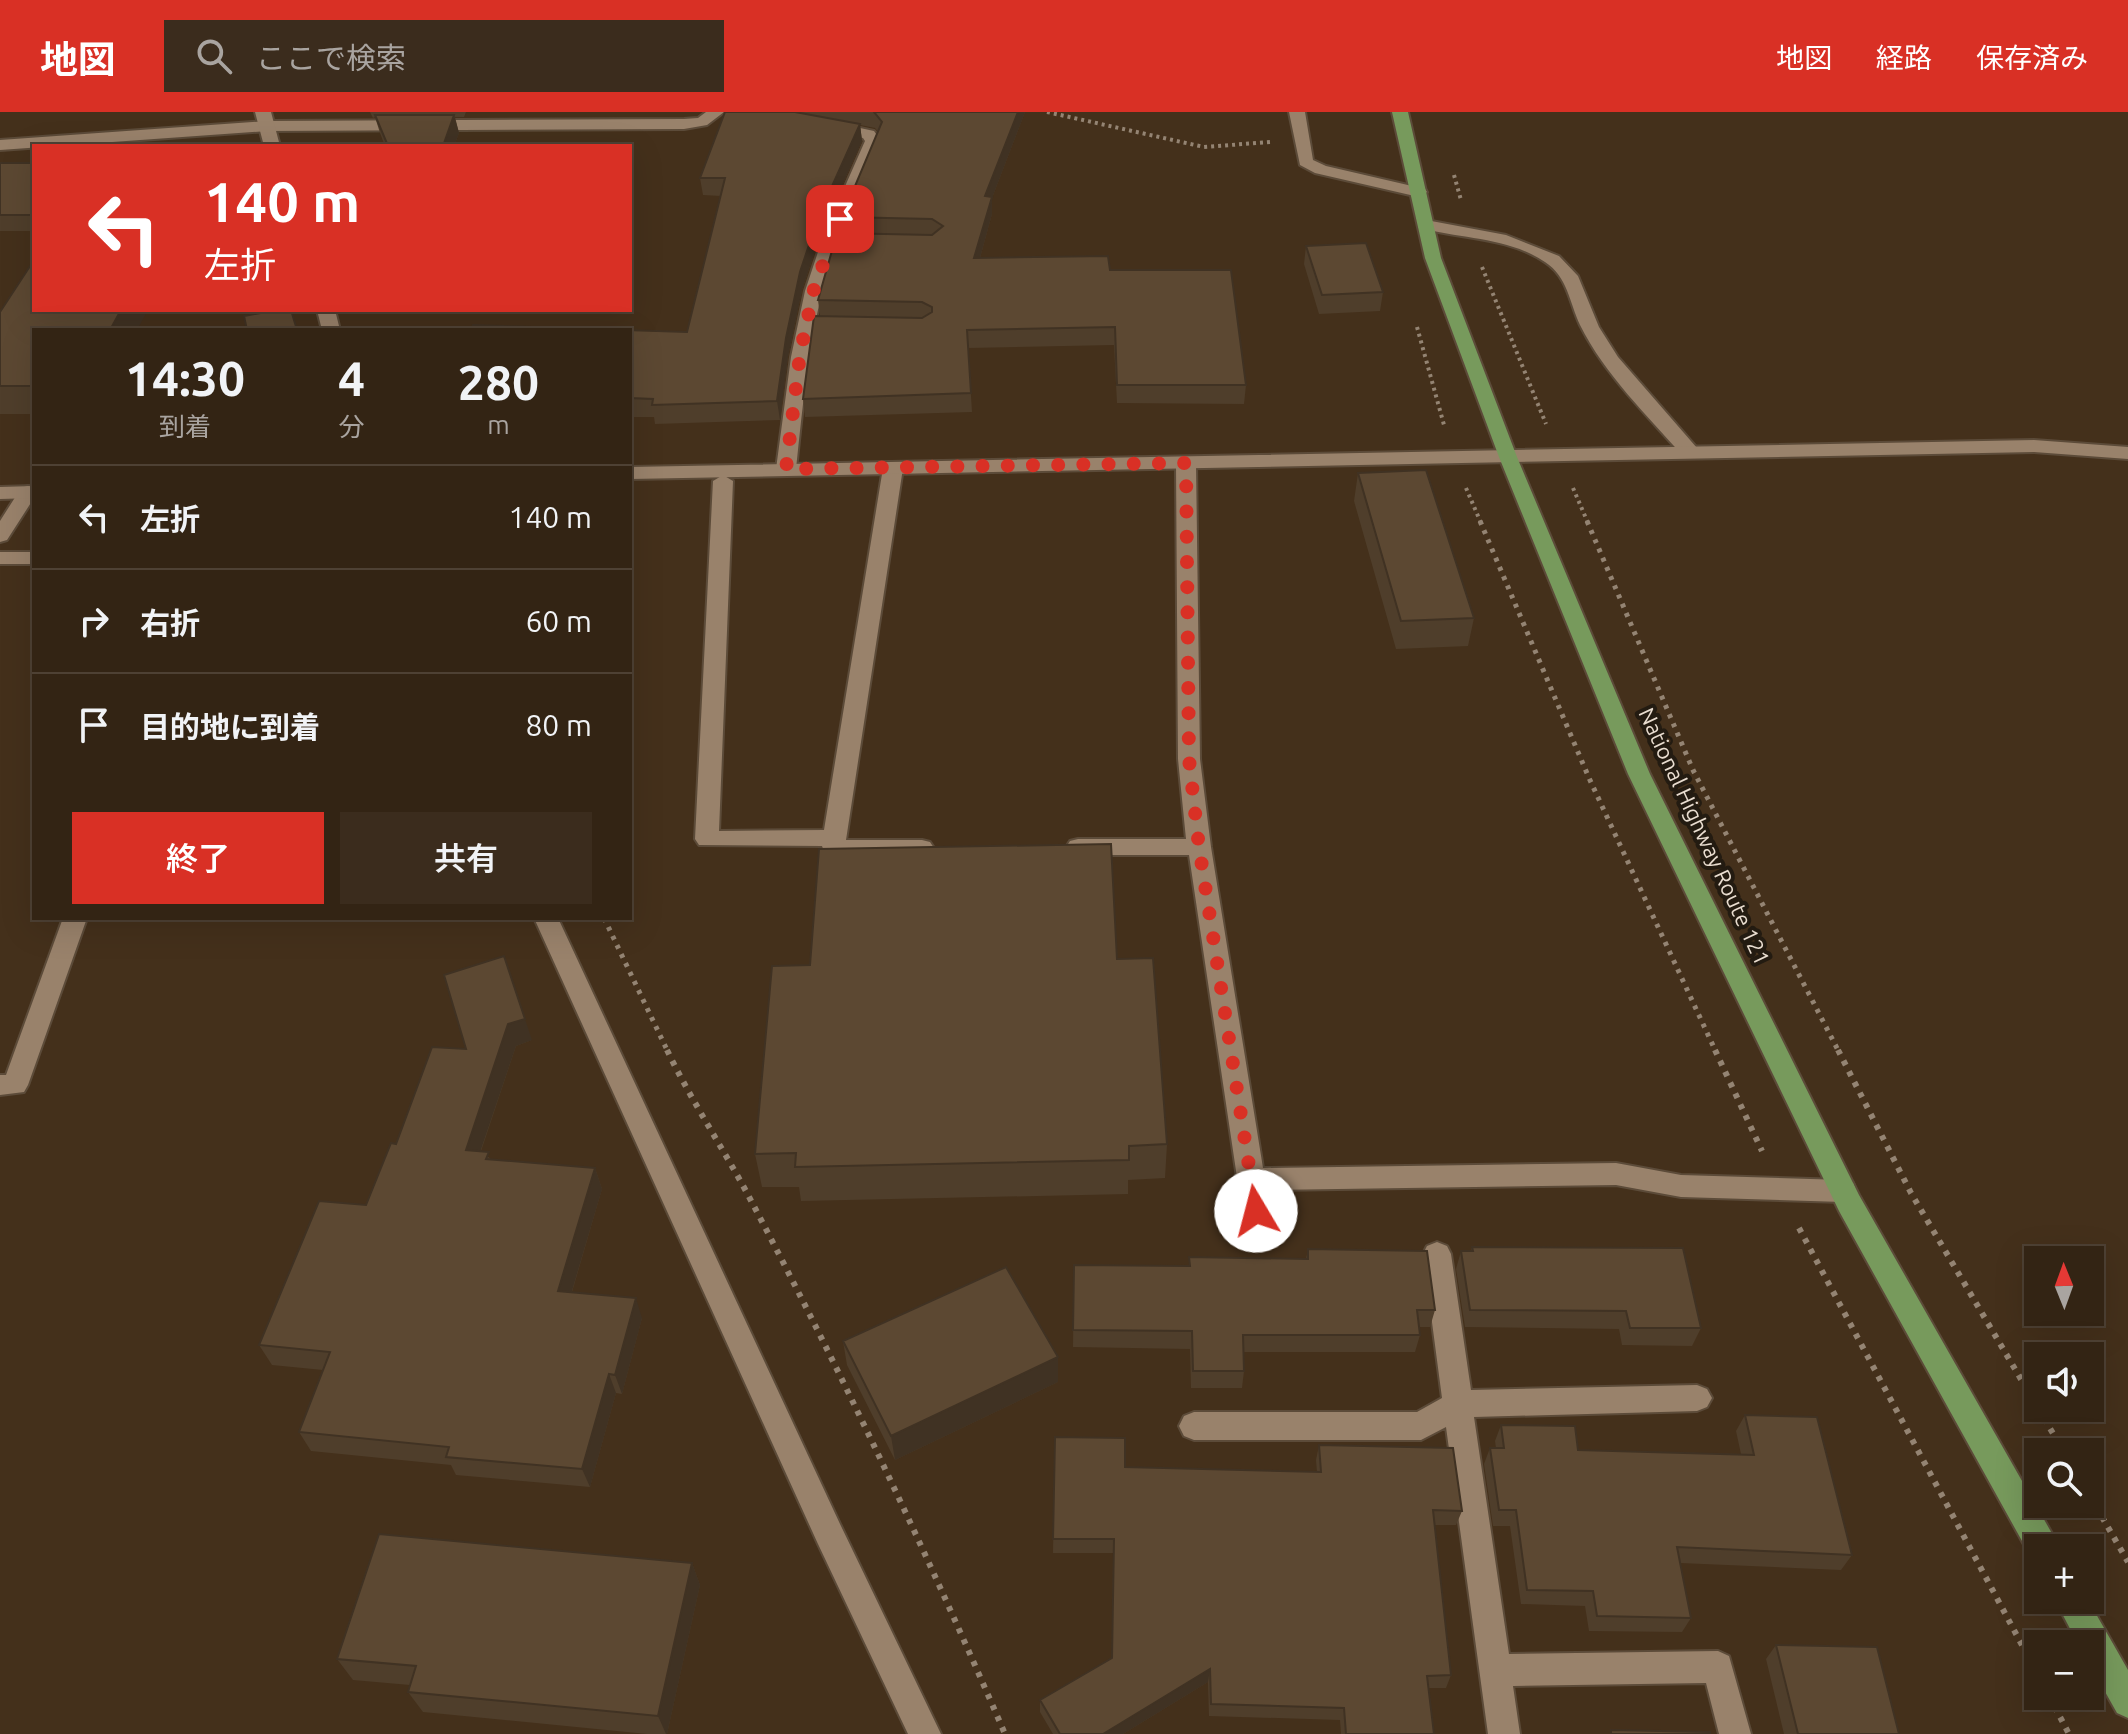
<!DOCTYPE html>
<html lang="ja">
<head>
<meta charset="utf-8">
<style>
	body { margin:0; font-family:Ubuntu,"Noto Sans JP",sans-serif; background:#3b2c1d; color:#f1f3f6; height:100vh; display:flex; flex-direction:column; font-size:30px; white-space:nowrap }
	* { box-sizing:border-box; margin:0 }
	p { font-size:26px; color:#a9a4a0 }
	.icon { flex:none; width:44px; height:44px; fill:none; stroke:currentColor; stroke-width:2; stroke-linecap:round; stroke-linejoin:round }
	.map { position:relative; flex:1; overflow:hidden }
	.drawer { position:absolute; left:32px; top:216px; width:600px; height:592px; display:flex; flex-direction:column; background:#332414; border-radius:0px; box-shadow:0 8px 32px #0002,0 0 0 2px #4e4134 }
	.drawer>* { flex:none }
	.banner { position:absolute; left:32px; top:32px; width:600px; height:168px; border-radius:0px; box-shadow:0 8px 32px #0002,0 0 0 2px #4e4134; background:#d93025; color:#fff; overflow:hidden }
	.needle { width:52px; rotate:359deg }
	.controls { position:absolute; left:2024px; top:1134px; display:grid; gap:16px }
	.controls a { display:grid; place-items:center; width:80px; height:80px; border-radius:0px; background:#332414; box-shadow:0 8px 32px #0002,0 0 0 2px #4e4134; font-size:40px }
	.pin { position:absolute; display:grid; place-items:center; width:68px; height:68px; color:#fff; margin:-34px; border-radius:16px; box-shadow:0 4px 12px #0006 }
	.me { position:absolute; width:88px; margin:-44px; rotate:352deg; stroke-linejoin:round; filter:drop-shadow(0 0 6px #0008) }
	.turn { display:flex; align-items:center; gap:28px; height:168px; padding:0 40px; font-size:36px }
	.turn .icon { width:104px; height:104px; stroke-width:2.5 }
	.turn b { display:block; font-size:56px; line-height:68px }
	.eta { display:flex; justify-content:space-evenly; align-items:center; height:136px; text-align:center }
	.eta b { font-size:48px; font-weight:600; line-height:56px }
	.cta { display:flex; gap:16px; margin-top:auto; padding:16px 40px }
	.cta a { flex:1; height:92px; border-radius:0px; background:#d93025; color:#fff; font-size:32px; font-weight:600; line-height:92px; text-align:center }
	.cta a+a { background:#3b2c1d; color:#f1f3f6 }
	ul { padding:0; list-style:none }
	li { display:flex; align-items:center; gap:24px; height:104px; padding:0 40px; border-top:2px solid #4e4134 }
	li div { flex:1 }
	li b { display:block; font-size:30px }
	li em { font-style:normal }
	header { display:flex; align-items:center; gap:48px; box-sizing:border-box; height:112px; padding:0 40px; background:#d93025; color:#fff }
	header strong { font-size:38px }
	nav { display:flex; gap:44px; margin-inline-start:auto; font-size:28px }
	.search { width:560px; height:72px; background:#3b2c1d; display:flex; align-items:center; gap:20px; box-sizing:border-box; padding:0 28px; border-radius:0px; color:#a9a4a0; font-size:30px }
	.map>svg:first-child { display:block }
	.lines { fill:none; stroke-linecap:round; stroke-linejoin:round }
	.lane-casing { stroke:#5c4b39; stroke-width:4 }
	.street-casing { stroke:#5c4b39; stroke-width:4 }
	.secondary-casing { stroke:#5c4b39; stroke-width:4 }
	.highway-casing { stroke:#5c4b39; stroke-width:4 }
	.path-far2 { stroke:#948473; stroke-width:4; stroke-dasharray:3 4; stroke-linecap:butt }
	.path-far1 { stroke:#948473; stroke-width:5; stroke-dasharray:4 6; stroke-linecap:butt }
	.path { stroke:#948473; stroke-width:6; stroke-dasharray:5 7; stroke-linecap:butt }
	.lane { fill:#99826b; fill-rule:evenodd }
	.street { fill:#99826b; fill-rule:evenodd }
	.secondary { fill:#99826b; fill-rule:evenodd }
	.highway { fill:#779a5c; fill-rule:evenodd }
	.wall { fill:#4f3e2b }
	.shaded-wall { fill:#403223 }
	.building { fill:#5c4832; stroke:#403223; stroke-width:2 }
	.route { stroke:#d93025; stroke-width:14; stroke-dasharray:0 25.2 }
	.labels { text-anchor:middle; dominant-baseline:central; stroke-width:8; stroke-linejoin:round; paint-order:stroke }
	.street-label { font-size:22px; fill:#e9ddd0; stroke:#231b11 }
</style>
</head>
<body>
<header>
<strong>地図</strong>
<div class="search"><svg class="icon" aria-label="search" viewBox="0 0 24 24"><circle cx="10" cy="10" r="6"/><path d="M15 15l6 6"/></svg>ここで検索</div>
<nav><a>地図</a><a>経路</a><a>保存済み</a></nav>
</header>
<div class="map">
<svg width="2128" height="1622" viewBox="0 0 2128 1622">
	<rect width="100%" height="100%" fill="#44301b"/>
	<g class="lines">
		<defs>
			<path id="lane" d="M1186,345L1196,351L1200,647L1211,735L1263,1056L1616,1051L1681,1063L1843,1068L1853,1071L1856,1079L1853,1087L1843,1090L1681,1085L1616,1073L1266,1078L1270,1099L1266,1107L1256,1111L1246,1107L1242,1099L1189,743H1078L1070,741L1066,735L1070,729L1078,727H1186L1178,647L1176,351Z
				M893,350L903,356L846,728H922L930,730L934,736L930,742L922,744H833L825,742L822,734L699,733L695,727L713,369L723,363L733,369L719,719L824,718L883,356Z
				M28,374L34,376V386L7,428L0,430V409L21,376Z
				M0,440H34V452H0Z
				M63,806H87L28,973L24,980L0,983V963H6Z"/>
			<path id="street" d="M706,0H724L707,13L684,17L268,19L0,38V28L268,9L684,7L698,6Z
				M1289,0H1305L1313,48L1326,54L1425,77L1427,80L1419,85L1315,61L1300,53Z
				M832,10L874,19L881,29C861,72 841,116 827,161C809,225 803,291 796,357L786,363L776,357L791,245L805,179L824,122L865,29L863,26L827,18V12Z
				M1426,108L1506,123L1559,144L1578,164L1599,215L1618,245L1697,336L1699,340L1697,344H1683C1647,303 1605,263 1580,213C1569,190 1568,165 1545,150C1508,125 1462,127 1420,116L1418,113Z
				M1437,1130L1447,1134L1451,1142L1471,1278L1697,1273L1707,1277L1712,1286L1707,1295L1697,1299L1474,1305L1509,1542L1718,1539L1729,1544L1751,1622H1719L1706,1571L1513,1574L1520,1622H1488L1446,1315L1421,1328H1194L1184,1324L1179,1314L1184,1304L1194,1300H1417L1442,1286L1423,1142L1427,1134Z"/>
			<path id="secondary" d="M255,0H271L280,34H264Z
				M317,198H335L340,218H322Z
				M2034,328L2128,335V347L2034,340L630,367V355Z
				M34,374V386L0,387V375Z
				M534,806H558L840,1412L941,1622H908L818,1432Z"/>
			<path id="highway" d="M1392,0H1408L1441,146L1517,345L1650,662L1859,1083L2054,1425L2058,1436H2038V1449L2032,1447L1839,1099L1628,662L1499,345L1425,146Z
				M2055,1488H2088L2128,1558V1606L2117,1601L2090,1553V1532H2078Z"/>
		</defs>
		<use href="#lane" class="lane-casing"/>
		<use href="#street" class="street-casing"/>
		<use href="#secondary" class="secondary-casing"/>
		<use href="#highway" class="highway-casing"/>
		<path class="path-far2" d="M1047,0L1204,35L1270,30
			M1454,63L1461,88
			M1482,155L1546,312
			M1417,215L1444,313
			M1466,376L1481,411
			M1573,376L1588,411"/>
		<path class="path-far1" d="M1480,409L1589,666L1716,940
			M1587,409L1693,658L1839,940
			M604,806L668,940"/>
		<path class="path" d="M667,938C691,988 721,1033 747,1081C840,1257 926,1439 1005,1622
			M1715,938L1762,1039
			M1838,938L1911,1081L2038,1296
			M1799,1116L2038,1563
			M2038,1296L2064,1340
			M2090,1384L2128,1450
			M2049,1584L2069,1622"/>
		<use href="#lane" class="lane"/>
		<use href="#street" class="street"/>
		<use href="#secondary" class="secondary"/>
		<use href="#highway" class="highway"/>
	</g>
	<path class="wall" d="M370,0H466L464,5H455L459,21L454,34H385L380,21L375,5L373,6Z
		M725,0H1025L992,86V102L980,146L1110,158L1246,273L1244,292L1117,291L1114,233L968,236L972,300L805,305L803,287L820,204L818,188L843,121L842,105L878,20L875,16L860,13L862,29L821,121L802,178L788,245L780,308L655,312L654,305H630V218L687,220L721,84L703,83L700,66Z
		M0,51H34V119H0Z
		M1306,134L1383,180L1380,199L1319,202L1304,152Z
		M0,200L34,218V302H0Z
		M1358,361L1474,506L1468,534L1396,537L1354,389Z
		M1117,847L1167,1032L1165,1066L1128,1068V1082L801,1089L799,1075H762L755,1042Z
		M532,928L516,934L481,1039L492,1048L595,1056L602,1077L572,1180L642,1206L622,1282L616,1281L590,1375L456,1363L451,1353L311,1339L299,1320L323,1258L272,1253L259,1233L366,1093L396,1032L466,937Z
		M1472,1135L1701,1216L1692,1234L1622,1233L1619,1217L1465,1215L1456,1157L1461,1139H1471Z
		M1308,1137L1435,1198L1430,1215H1419L1420,1223L1415,1240H1243L1244,1259L1242,1276H1191L1190,1237L1073,1235L1074,1153L1189,1154V1145L1306,1147Z
		M843,1229L1058,1245V1270L895,1348L847,1253Z
		M1745,1303L1852,1443L1841,1458L1680,1451L1691,1506L1682,1520L1589,1519L1585,1494L1521,1492L1510,1414H1493L1484,1352L1490,1336H1496L1495,1329L1501,1313L1578,1338L1741,1342L1736,1319Z
		M1055,1325L1125,1355L1317,1360L1316,1348L1319,1333L1462,1399L1456,1413H1435L1451,1563L1446,1576H1429L1434,1622H1341L1340,1608L1209,1604L1208,1570L1123,1622H1053L1040,1600V1588L1112,1546L1113,1441H1053Z
		M692,1451L700,1473L667,1622H647L423,1600L408,1580L410,1573L353,1568L337,1547Z
		M1776,1533L1899,1622H1784L1766,1547Z"/>
	<path class="shaded-wall" d="M1018,0H1025L992,86V102L975,164L974,146L985,84Z
		M454,3L459,21L454,34H443Z
		M860,12L862,29L821,121L802,178L788,245L780,308L777,289L786,226L800,160L819,103Z
		M121,198H148L137,218H110Z
		M504,844L532,928L516,934L474,1058L466,1038Z
		M595,1056L602,1077L566,1199L558,1179Z
		M636,1186L642,1206L622,1282L615,1263Z
		M1058,1245V1270L895,1348L891,1324Z
		M609,1262L616,1281L590,1375L582,1357Z
		M692,1451L700,1473L667,1622H666L658,1604Z
		M1210,1557L1208,1570L1123,1622H1103Z"/>
	<path class="building" d="M725,0H795L860,12L819,103L800,160L786,226L777,289L652,293L653,287L630,286V218H471L473,213L687,220L725,66H700Z
		M874,0H1018L985,84L992,85L974,146L1108,144L1110,158H1231L1246,273H1117L1115,215L967,218L971,281L803,287L814,204L922,206L932,200V195L922,190L818,188L837,121L932,123L943,114L932,107L842,105L882,10Z
		M375,3H454L443,34H388Z
		M0,51H34V99L31,103H0Z
		M1366,131L1383,180L1322,183L1306,134Z
		M34,148V198H121L110,218H34V274H0V200Z
		M277,198H291L297,218H247L244,204Z
		M1426,358L1474,506L1401,509L1358,361Z
		M1111,732L1117,847L1153,846L1167,1032L1129,1034V1048L795,1055L796,1041L755,1042L772,854L810,853L819,737Z
		M504,844L525,907L508,912L466,1038L489,1040L486,1047L595,1056L558,1179L636,1186L615,1263L609,1262L582,1357L446,1345L449,1335L299,1320L330,1240L259,1233L319,1089L366,1093L391,1031L396,1032L432,935L466,937L444,863Z
		M1472,1135L1683,1136L1701,1216H1630L1626,1199L1470,1198L1461,1139H1473Z
		M1308,1137L1427,1139L1435,1198H1417L1420,1223H1243L1244,1259H1193L1192,1219L1073,1218L1074,1153L1190,1154L1189,1145L1308,1147Z
		M1006,1155L1058,1245L891,1324L843,1229Z
		M1745,1303L1817,1305L1852,1443L1677,1435L1691,1506L1597,1504L1593,1479L1527,1478L1516,1398H1499L1490,1336H1504L1501,1313L1575,1314L1578,1338L1754,1343Z
		M1055,1325L1125,1326V1355L1321,1360L1319,1333L1453,1336L1462,1399L1433,1398L1451,1563L1427,1564L1434,1622H1346L1344,1596L1211,1592L1210,1557L1103,1622H1060L1040,1588L1112,1546L1114,1427H1053Z
		M379,1422L692,1451L658,1604L408,1580L416,1554L337,1547Z
		M1776,1533L1877,1535L1899,1622H1798Z
		M1611,1618L1710,1620V1622H1611Z"/>
	<g class="lines">
		<path class="route" d="M840,107L814,177L800,242L786,357L1186,351L1189,647L1199,735L1256,1099"/>
	</g>
	<g class="labels">
		<g class="street-label">
			<text transform="translate(1705 724) rotate(65)">National Highway Route 121</text>
		</g>
	</g>
</svg>
<div class="controls">
<a><svg class="needle" viewBox="-14 -14 28 28"><path d="M0-13l5 13h-10z" fill="#e53935"/><path d="M0 13l5-13h-10z" fill="#a9a4a0"/></svg></a>
<a><svg class="icon" aria-label="sound" viewBox="0 0 24 24"><path d="M4 9h4l5-4v14l-5-4H4zM17 9q2 3 0 6"/></svg></a>
<a><svg class="icon" aria-label="search" viewBox="0 0 24 24"><circle cx="10" cy="10" r="6"/><path d="M15 15l6 6"/></svg></a>
<a>+</a>
<a>−</a>
</div>
<div class="pin" style="left:840px;top:107px;background:#d93025"><svg class="icon" aria-label="arrive" viewBox="0 0 24 24"><path d="M6 21V4h12l-3 4 3 4H6"/></svg></div>
<svg class="me" style="left:1256px;top:1099px" viewBox="-20 -20 40 40"><circle r="19" fill="#fff"/><path d="M0-13L10 11 0 6-10 11z" fill="#d93025"/></svg>
<div class="banner">
<div class="turn"><svg class="icon" aria-label="left" viewBox="0 0 24 24"><path d="M17 20v-9H6M10 6l-5 5 5 5"/></svg><div><b>140 m</b>左折</div></div>
</div>
<section class="drawer">
<div class="eta">
<div><b>14:30</b><p>到着</p></div>
<div><b>4</b><p>分</p></div>
<div><b>280</b><p>m</p></div>
</div>
<ul>
<li><svg class="icon" aria-label="left" viewBox="0 0 24 24"><path d="M17 20v-9H6M10 6l-5 5 5 5"/></svg><div><b>左折</b></div><em>140 m</em></li>
<li><svg class="icon" aria-label="right" viewBox="0 0 24 24"><path d="M7 20v-9h11M14 6l5 5-5 5"/></svg><div><b>右折</b></div><em>60 m</em></li>
<li><svg class="icon" aria-label="arrive" viewBox="0 0 24 24"><path d="M6 21V4h12l-3 4 3 4H6"/></svg><div><b>目的地に到着</b></div><em>80 m</em></li>
</ul>
<div class="cta"><a>終了</a><a>共有</a></div>
</section>
</div>
</body>
</html>
